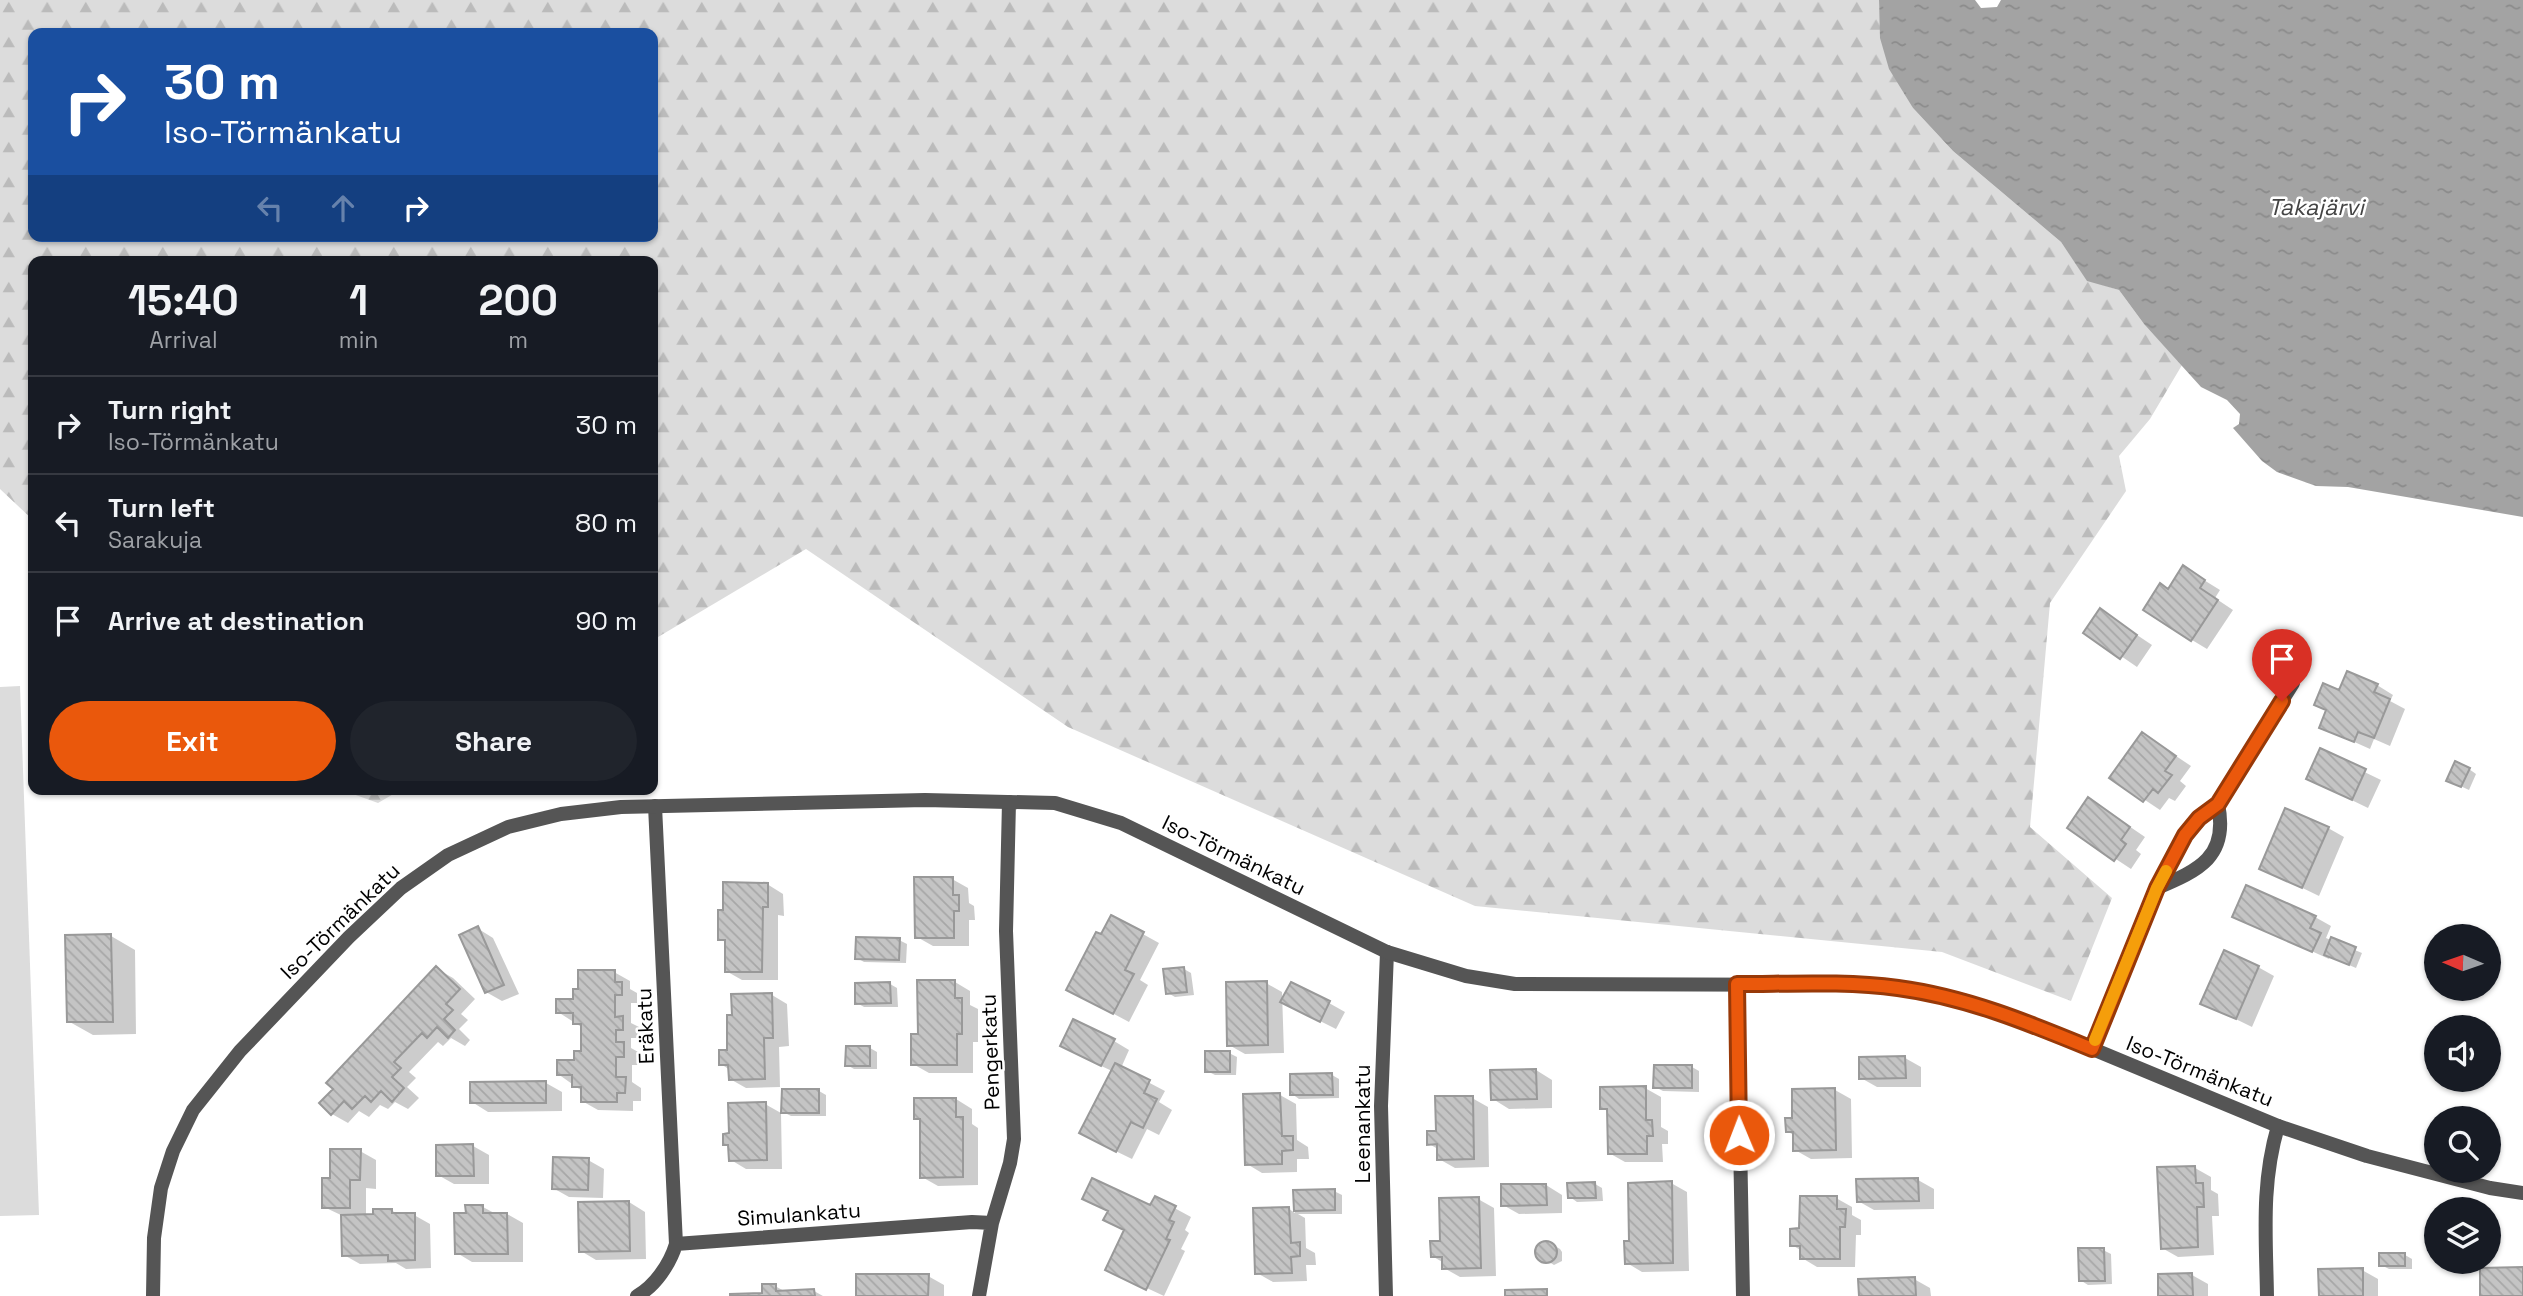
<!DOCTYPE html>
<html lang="en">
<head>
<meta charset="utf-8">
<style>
	body { margin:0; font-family:"Space Grotesk",sans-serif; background:#20242c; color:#f1f3f6; height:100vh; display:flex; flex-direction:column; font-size:26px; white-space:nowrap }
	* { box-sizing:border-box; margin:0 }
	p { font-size:23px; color:#9ea1a6 }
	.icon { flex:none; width:38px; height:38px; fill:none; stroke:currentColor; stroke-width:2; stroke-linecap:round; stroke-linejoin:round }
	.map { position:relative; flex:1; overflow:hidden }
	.drawer { position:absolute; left:28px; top:256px; width:630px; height:539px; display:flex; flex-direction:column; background:#171b24; border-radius:14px; box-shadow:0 2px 5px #0004 }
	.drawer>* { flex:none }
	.top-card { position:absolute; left:28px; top:28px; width:630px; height:214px; border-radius:14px; box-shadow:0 2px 5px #0004; background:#1a4fa0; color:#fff; overflow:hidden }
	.needle { width:46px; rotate:272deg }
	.tools { position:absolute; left:2424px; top:924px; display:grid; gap:14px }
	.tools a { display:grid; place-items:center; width:77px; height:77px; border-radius:50%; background:#171b24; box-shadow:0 2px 5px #0004; font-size:35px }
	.pin { position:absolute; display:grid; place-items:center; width:60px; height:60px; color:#fff; margin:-72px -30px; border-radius:50% 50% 50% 0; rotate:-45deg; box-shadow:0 0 7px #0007 }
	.pin .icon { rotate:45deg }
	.me { position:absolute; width:77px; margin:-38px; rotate:359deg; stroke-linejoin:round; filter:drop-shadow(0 0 5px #0008) }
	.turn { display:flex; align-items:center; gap:24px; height:147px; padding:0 21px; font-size:32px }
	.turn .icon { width:91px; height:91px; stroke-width:2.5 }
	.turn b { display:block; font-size:49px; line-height:60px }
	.lanes { display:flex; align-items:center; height:66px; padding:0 21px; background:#0003; justify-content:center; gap:35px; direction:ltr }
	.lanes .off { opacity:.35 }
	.eta { display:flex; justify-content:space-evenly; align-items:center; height:119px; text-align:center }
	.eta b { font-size:42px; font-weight:800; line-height:49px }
	.cta { display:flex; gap:14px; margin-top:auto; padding:14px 21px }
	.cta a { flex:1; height:80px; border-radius:42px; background:#ea580c; color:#fff; font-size:28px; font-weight:800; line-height:80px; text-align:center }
	.cta a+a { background:#20242c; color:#f1f3f6 }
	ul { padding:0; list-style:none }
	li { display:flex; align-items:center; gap:21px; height:98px; padding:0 21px; border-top:2px solid #363941 }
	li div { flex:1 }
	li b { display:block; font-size:26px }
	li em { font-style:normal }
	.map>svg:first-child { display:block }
	.green { fill:#dcdcdc }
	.forest { fill:url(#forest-firs); fill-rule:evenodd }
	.water { fill:url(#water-ripples) }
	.shadow { fill:#0003 }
	.building { fill:url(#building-back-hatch); stroke:#999; stroke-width:2 }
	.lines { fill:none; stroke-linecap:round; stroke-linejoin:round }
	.minor { stroke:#555; stroke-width:14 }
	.tertiary { stroke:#555; stroke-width:14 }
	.route-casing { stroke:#983908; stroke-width:18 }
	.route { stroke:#ea580c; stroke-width:12 }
	.slow { stroke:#f59e0b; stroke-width:12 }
	.labels { text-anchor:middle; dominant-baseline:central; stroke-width:5; stroke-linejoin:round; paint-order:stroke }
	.street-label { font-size:21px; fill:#000; stroke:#fff }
	.water-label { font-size:23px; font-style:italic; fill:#444; stroke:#fff }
</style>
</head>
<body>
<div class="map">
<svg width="2523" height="1296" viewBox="0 0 2523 1296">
	<defs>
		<pattern id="forest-firs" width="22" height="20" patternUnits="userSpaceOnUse" patternTransform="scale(1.75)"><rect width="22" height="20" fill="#dcdcdc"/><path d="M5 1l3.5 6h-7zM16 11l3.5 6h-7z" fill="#bbb"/></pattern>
		<pattern id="water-ripples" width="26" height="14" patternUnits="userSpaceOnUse" patternTransform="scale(1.75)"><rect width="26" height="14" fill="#a3a3a3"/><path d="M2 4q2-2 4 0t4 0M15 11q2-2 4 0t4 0" fill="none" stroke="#8b8b8b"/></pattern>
		<pattern id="building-back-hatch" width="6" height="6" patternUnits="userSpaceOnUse" patternTransform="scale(1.75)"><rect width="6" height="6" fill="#c4c4c4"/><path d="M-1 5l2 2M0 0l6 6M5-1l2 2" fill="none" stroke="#a7a7a7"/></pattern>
	</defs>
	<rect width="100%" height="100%" fill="#fff"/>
	<path class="green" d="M20,686L39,1215L0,1216V687Z"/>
	<path class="forest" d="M0,0H1879V8L1913,108L1953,151L2061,242L2087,280L2119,290L2144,324L2182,365L2150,419L2119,456L2126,491L2050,603L2030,827L2112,898L2071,1001L1942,952L1475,906L1068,727L806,549L653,640V261H33V520L0,489ZM33,33H653V236H33Z
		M339,789H402L378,803Z"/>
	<path class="water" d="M1879,0H1975L1981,8L1997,7L2001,0H2523V517L2348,487L2316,486L2277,472L2262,461L2233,428L2239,424L2240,414L2227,400L2201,387L2144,324L2119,290L2087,281L2061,242L1953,151L1913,108L1889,69L1880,38Z"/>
	<path class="shadow" d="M2199,577L2220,590L2215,598L2233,610L2207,649L2192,640L2169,590Z
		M2101,611L2152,645L2137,667L2086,632Z
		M2377,685L2393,695L2390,701L2405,709L2390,746L2374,739L2370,749L2321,727L2328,711L2316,704L2340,692Z
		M2143,734L2191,766L2180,781L2186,786L2175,801L2169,798L2160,810L2112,778Z
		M2321,751L2381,780L2368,808L2308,779Z
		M2469,769L2476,774L2469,790L2456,784Z
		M2104,809L2145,837L2136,850L2141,854L2131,869L2069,828Z
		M2328,828L2344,837L2319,896L2261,868Z
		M952,879L968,888L969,903L974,906L975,920H969V946H933L917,937Z
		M767,884L783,894L784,916L778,915V980H742L726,971L727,943L720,939L725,912Z
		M2234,916L2315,917L2331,926L2326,938L2362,953L2356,968L2330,957L2329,959Z
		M1112,917L1159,943L1140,980L1148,985L1129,1022L1084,998L1101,937Z
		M477,928L493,938L519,994L502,1001L486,992Z
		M111,936L135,950L136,1034L93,1035L68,1021Z
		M899,940L907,944L906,963L864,962L857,958Z
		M2258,967L2274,976L2252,1027L2203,1003Z
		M437,969L453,978L475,999L461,1014L468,1020L459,1029L470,1040L465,1046L451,1038L443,1046L438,1042L409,1072L416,1078L407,1087L419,1098L408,1109L395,1102L388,1109L380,1105L369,1117L359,1111L348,1123L332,1114Z
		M1184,969L1191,973L1194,995L1175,997L1168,993Z
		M614,972L630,981V989L637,993V1003H631V1023L639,1027V1038H631V1048L640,1053V1065H632V1082L641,1088V1101H633V1111L598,1110L582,1101V1091L558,1074L576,1062L583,1053V1028L558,1012Z
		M955,982L970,991V1005L978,1009V1042H973V1073H929L913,1064L920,1036Z
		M1266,983L1282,992L1284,1053L1245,1054L1229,1045Z
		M890,984L897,988L898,1007H864L857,1003Z
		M772,995L787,1004L789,1046L779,1047L780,1087L746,1088L730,1079V1070L721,1064L729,1051L733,1016Z
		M1329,1003L1345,1012L1336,1029L1298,1010Z
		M1114,1041L1129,1050L1121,1068L1165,1091L1159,1102L1172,1110L1159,1135L1147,1129L1132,1159L1097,1142L1112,1071L1078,1055Z
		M870,1048L877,1052V1069H854L847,1065Z
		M1229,1053L1237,1057L1236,1075H1215L1207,1071Z
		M1905,1058L1921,1067V1087H1877L1861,1078Z
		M1692,1067L1699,1071V1092L1663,1091L1655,1087Z
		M1536,1070L1552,1080V1108L1509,1109L1493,1099Z
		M1332,1075L1339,1079V1098L1299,1099L1292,1094Z
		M546,1083L562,1092V1111L488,1112L472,1102Z
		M1645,1088L1661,1097V1127L1668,1131V1144H1662L1663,1162H1625L1609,1153V1112L1602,1108Z
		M1835,1090L1851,1099L1852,1158L1811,1159L1795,1150V1136L1787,1131L1794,1120Z
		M819,1091L826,1095V1116H791L783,1112Z
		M1280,1095L1296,1104L1297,1140L1308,1147L1309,1159H1297V1172L1262,1173L1247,1164Z
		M1472,1098L1488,1107L1489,1167L1455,1168L1439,1159L1438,1149L1429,1144Z
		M956,1099L972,1109V1124L978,1128V1185L938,1186L922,1177V1121L916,1118Z
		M765,1104L781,1113L782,1169H746L731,1160L730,1147L725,1144L731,1135Z
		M473,1146L489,1155V1184H454L438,1175Z
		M360,1151L376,1160V1189L366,1188V1216L391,1210L399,1215H414L430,1224L431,1268L406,1269L396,1263L360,1264L344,1255L343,1216L324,1207L332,1180Z
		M588,1160L604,1169L603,1198L569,1197L553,1188Z
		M2195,1168L2211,1177V1190L2218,1194L2219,1216H2212L2214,1255L2178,1257L2162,1248Z
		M1918,1180L1934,1189V1209L1874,1210L1858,1201Z
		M1671,1183L1687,1192L1689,1271L1642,1272L1627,1263Z
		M1595,1184L1602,1188L1603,1201L1577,1202L1570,1197Z
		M1546,1185L1562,1195V1213L1519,1214L1503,1205Z
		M1295,1191H1334L1342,1195V1214H1298L1305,1218L1306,1248L1315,1253L1316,1265H1306L1307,1281L1273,1282L1257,1273L1289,1209L1295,1213Z
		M1156,1198L1191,1217L1185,1230L1189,1233L1181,1249L1185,1251L1164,1296L1121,1276Z
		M1836,1198L1852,1207V1215L1861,1220V1235H1856L1855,1267H1817L1802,1258V1251L1792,1245L1801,1230Z
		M1478,1199L1494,1208L1496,1276L1460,1277L1444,1268V1263L1432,1256Z
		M629,1202L645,1212L646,1259L596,1260L581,1251Z
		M467,1207H483L496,1214H507L523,1223V1262H472L457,1253L467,1215Z
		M1542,1244H1552L1560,1249L1562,1252V1261L1554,1265L1538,1255L1537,1251Z
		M2103,1250L2111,1254L2112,1284L2088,1285L2080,1280Z
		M2405,1255L2412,1259V1269H2389L2381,1265Z
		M2362,1270L2378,1279V1296H2320Z
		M2192,1275L2208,1284V1296H2160Z
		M928,1276L944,1285V1296H858Z
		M1914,1279L1930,1288L1931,1296H1861Z
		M775,1286L786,1292L814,1291L823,1296H732L764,1295Z"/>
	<path class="building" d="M2183,565L2205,580L2200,588L2218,600L2191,641L2143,610L2160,583L2168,589Z
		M2100,608L2137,635L2120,659L2083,633Z
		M2347,671L2378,684L2374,692L2390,699L2374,738L2358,732L2354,742L2319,728L2326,710L2314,705L2323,683L2339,690Z
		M2142,732L2176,756L2165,771L2172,775L2158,793L2153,789L2143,802L2109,778Z
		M2320,748L2366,769L2352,800L2306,779Z
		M2455,761L2470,768L2461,787L2446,781Z
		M2088,797L2130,827L2121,840L2126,844L2114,861L2067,828Z
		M2285,808L2329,827L2302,888L2259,869Z
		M914,877H953V895H959V911H954V938H915Z
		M723,882L768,883V907H763L762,972H725V940H718V910H723Z
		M2246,885L2316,916L2310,928L2321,933L2312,952L2232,917Z
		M1111,915L1144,932L1125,970L1134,974L1113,1014L1066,990L1096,932L1101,934Z
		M478,926L504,985L485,993L459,935Z
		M111,934L113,1022H67L65,935Z
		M856,937L900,938L899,960L855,959Z
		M2331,937L2356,947L2349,965L2324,955Z
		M2224,950L2259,966L2236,1019L2200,1004Z
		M436,966L460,989L446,1004L453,1010L444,1019L455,1030L448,1038L437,1027L427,1038L422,1033L394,1062L401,1068L392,1077L404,1088L392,1102L381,1091L371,1102L365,1096L352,1109L344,1101L331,1115L319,1103L333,1089L326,1083Z
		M1184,967L1187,992L1166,994L1163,969Z
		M578,970H615V982H622V995H615V1017L623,1016V1030H616V1042H624V1057H616V1077H626L625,1093H617V1102H581V1087H572V1075H557V1060H574V1051H581V1024H573V1013H556V999H573V989H578Z
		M917,980H955V998H962V1034H957V1065H911V1034H918Z
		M1267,981L1268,1045L1227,1046L1226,982Z
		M890,982L891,1003L855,1004V983Z
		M1291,982L1330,1001L1320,1022L1280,1002Z
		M772,993L773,1038H764L765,1079L729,1080L728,1065H719V1050H727V1015H732L731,994Z
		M1073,1019L1115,1039L1101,1066L1060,1046Z
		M846,1046H870V1066H845Z
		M1205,1051H1230V1072H1205Z
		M1905,1056L1906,1078L1859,1079V1057Z
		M1115,1063L1150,1080L1144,1093L1157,1099L1143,1128L1131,1122L1116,1152L1079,1133Z
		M1654,1065H1692V1088H1653Z
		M1536,1069L1537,1099L1491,1100L1490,1070Z
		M1332,1073L1333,1095H1290V1074Z
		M546,1081V1103H470V1082Z
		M1646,1086V1120H1652L1653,1136H1647V1154H1608L1607,1109H1600V1087Z
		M1835,1088L1836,1150L1793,1151V1132H1786L1785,1118H1792V1089Z
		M782,1089H819V1113H781Z
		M1280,1093L1282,1136H1293V1150L1282,1151V1164L1245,1165L1243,1094Z
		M1435,1096H1473L1474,1159L1437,1160V1144L1427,1145V1131H1436Z
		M914,1098H956V1117H963V1177L920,1178V1119H914Z
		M766,1102L767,1160L729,1161L728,1145H723V1134L729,1133L728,1103Z
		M473,1144L474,1176H436V1145Z
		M330,1149H361L360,1180H350V1208H322V1178H330Z
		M553,1157L589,1158L588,1190L552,1189Z
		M2195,1166L2196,1183H2203L2204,1207H2197L2198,1247L2161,1249L2157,1167Z
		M1092,1178L1150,1205L1155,1196L1176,1206L1169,1220L1174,1222L1166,1239L1170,1240L1146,1290L1105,1270L1124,1230L1103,1220L1108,1211L1082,1199Z
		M1918,1178L1919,1201L1857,1202L1856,1179Z
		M1672,1181L1673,1263L1625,1264L1624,1241H1629L1628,1183Z
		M1595,1182L1596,1198H1568L1567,1183Z
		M1501,1184H1546L1547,1205L1501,1206Z
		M1335,1189V1210L1294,1211L1293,1190Z
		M1800,1196H1837V1209H1846L1845,1227H1840V1259H1800V1246H1790V1229L1799,1228Z
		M1479,1197L1481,1268L1442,1269V1257H1431L1430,1241H1440L1439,1198Z
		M629,1201L630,1251L579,1252L578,1202Z
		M465,1205H483V1213H507L508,1254H455L454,1213H466Z
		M1289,1207L1291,1243L1300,1242V1256L1291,1257L1292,1273L1255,1274L1253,1208Z
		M373,1209H392V1213H415V1260L388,1261V1255L342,1256L341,1215L373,1214Z
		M1535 1252a11 11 0 1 1 22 0a11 11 0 1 1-22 0Z
		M2078,1248H2104L2105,1281H2079Z
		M2379,1253H2405V1266H2379Z
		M2523,1267V1296H2480V1268Z
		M2363,1268V1296H2319L2318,1269Z
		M2192,1273L2193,1296H2158V1274Z
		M856,1274H929L928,1296H856Z
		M1915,1277L1916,1296H1859L1858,1279Z
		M762,1284H776V1291L814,1289L815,1296H730V1294L762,1293Z
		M1547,1289V1296H1505V1290Z"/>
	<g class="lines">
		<path class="minor" d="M2218,804L2293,683
			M655,806L676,1244
			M1737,984L1743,1296
			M2092,1049L2157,888C2199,870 2229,857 2218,804C2184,829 2176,853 2157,888
			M637,1296C655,1286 670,1264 676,1244L972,1222L992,1223
			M979,1296L992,1223L1010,1163L1014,1139L1006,931L1009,802
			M1386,1296L1381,1106L1387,952
			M2267,1296C2266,1236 2261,1184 2278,1126"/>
		<path class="tertiary" d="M153,1296L154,1238L161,1188L173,1151L193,1110L240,1051L349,937L401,888L448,855L508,827L561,814L621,807L925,800L1055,803L1121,823L1387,952L1466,976L1515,984L1861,985L1897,988L1966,1001L2047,1030L2278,1126L2367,1156L2490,1188L2523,1193"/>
	</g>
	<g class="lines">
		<defs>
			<path id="route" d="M1739,1135L1737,984C1790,984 1845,981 1898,988C1966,997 2029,1023 2092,1049L2157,888L2185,835L2199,818L2218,804L2282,701"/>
		</defs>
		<use href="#route" class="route-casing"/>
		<use href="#route" class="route"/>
		<path class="slow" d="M2095,1040L2157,888L2166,871"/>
	</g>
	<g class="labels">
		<g class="street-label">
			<text transform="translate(1234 855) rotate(26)">Iso-Törmänkatu</text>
			<text transform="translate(340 921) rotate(-44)">Iso-Törmänkatu</text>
			<text transform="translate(645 1026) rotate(-92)">Eräkatu</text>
			<text transform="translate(990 1052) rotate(-92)">Pengerkatu</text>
			<text transform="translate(2200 1071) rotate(22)">Iso-Törmänkatu</text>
			<text transform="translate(1362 1124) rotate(-90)">Leenankatu</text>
			<text transform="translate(799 1214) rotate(-4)">Simulankatu</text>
		</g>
		<g class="water-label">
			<text x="2316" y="207">Takajärvi</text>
		</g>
	</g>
</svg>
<div class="tools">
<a><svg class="needle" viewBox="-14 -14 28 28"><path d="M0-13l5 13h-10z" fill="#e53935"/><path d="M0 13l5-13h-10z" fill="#9ea1a6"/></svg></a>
<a><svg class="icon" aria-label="sound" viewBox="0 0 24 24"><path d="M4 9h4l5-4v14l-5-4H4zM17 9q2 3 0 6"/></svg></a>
<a><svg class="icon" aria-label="search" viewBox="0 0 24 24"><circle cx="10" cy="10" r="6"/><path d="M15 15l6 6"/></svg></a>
<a><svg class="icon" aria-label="layers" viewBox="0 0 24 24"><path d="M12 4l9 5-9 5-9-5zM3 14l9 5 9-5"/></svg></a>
</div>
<div class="pin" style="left:2282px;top:701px;background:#d93025"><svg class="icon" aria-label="arrive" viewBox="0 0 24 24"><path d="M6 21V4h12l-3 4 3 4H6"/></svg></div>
<svg class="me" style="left:1739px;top:1135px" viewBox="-20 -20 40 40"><circle r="17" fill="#ea580c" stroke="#fff" stroke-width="3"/><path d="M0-11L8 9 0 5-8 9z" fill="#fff"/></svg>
<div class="top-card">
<div class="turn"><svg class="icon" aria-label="right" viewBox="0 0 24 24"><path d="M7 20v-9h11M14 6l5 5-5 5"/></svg><div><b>30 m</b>Iso-Törmänkatu</div></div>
<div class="lanes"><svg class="icon off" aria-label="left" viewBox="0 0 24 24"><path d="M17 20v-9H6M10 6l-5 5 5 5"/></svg><svg class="icon off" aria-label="ahead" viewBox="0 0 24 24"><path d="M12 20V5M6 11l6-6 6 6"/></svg><svg class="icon" aria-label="right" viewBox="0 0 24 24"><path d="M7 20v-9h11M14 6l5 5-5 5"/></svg></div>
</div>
<section class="drawer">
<div class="eta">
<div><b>15:40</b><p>Arrival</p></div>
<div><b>1</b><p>min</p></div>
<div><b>200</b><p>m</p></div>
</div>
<ul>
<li><svg class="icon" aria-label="right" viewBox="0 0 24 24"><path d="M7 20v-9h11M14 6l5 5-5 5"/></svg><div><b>Turn right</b><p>Iso-Törmänkatu</p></div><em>30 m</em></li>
<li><svg class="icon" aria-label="left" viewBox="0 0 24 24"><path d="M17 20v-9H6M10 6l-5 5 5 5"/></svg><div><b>Turn left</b><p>Sarakuja</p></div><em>80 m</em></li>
<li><svg class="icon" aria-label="arrive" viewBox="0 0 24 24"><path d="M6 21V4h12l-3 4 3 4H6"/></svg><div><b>Arrive at destination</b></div><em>90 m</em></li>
</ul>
<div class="cta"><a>Exit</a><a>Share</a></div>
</section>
</div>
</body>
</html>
